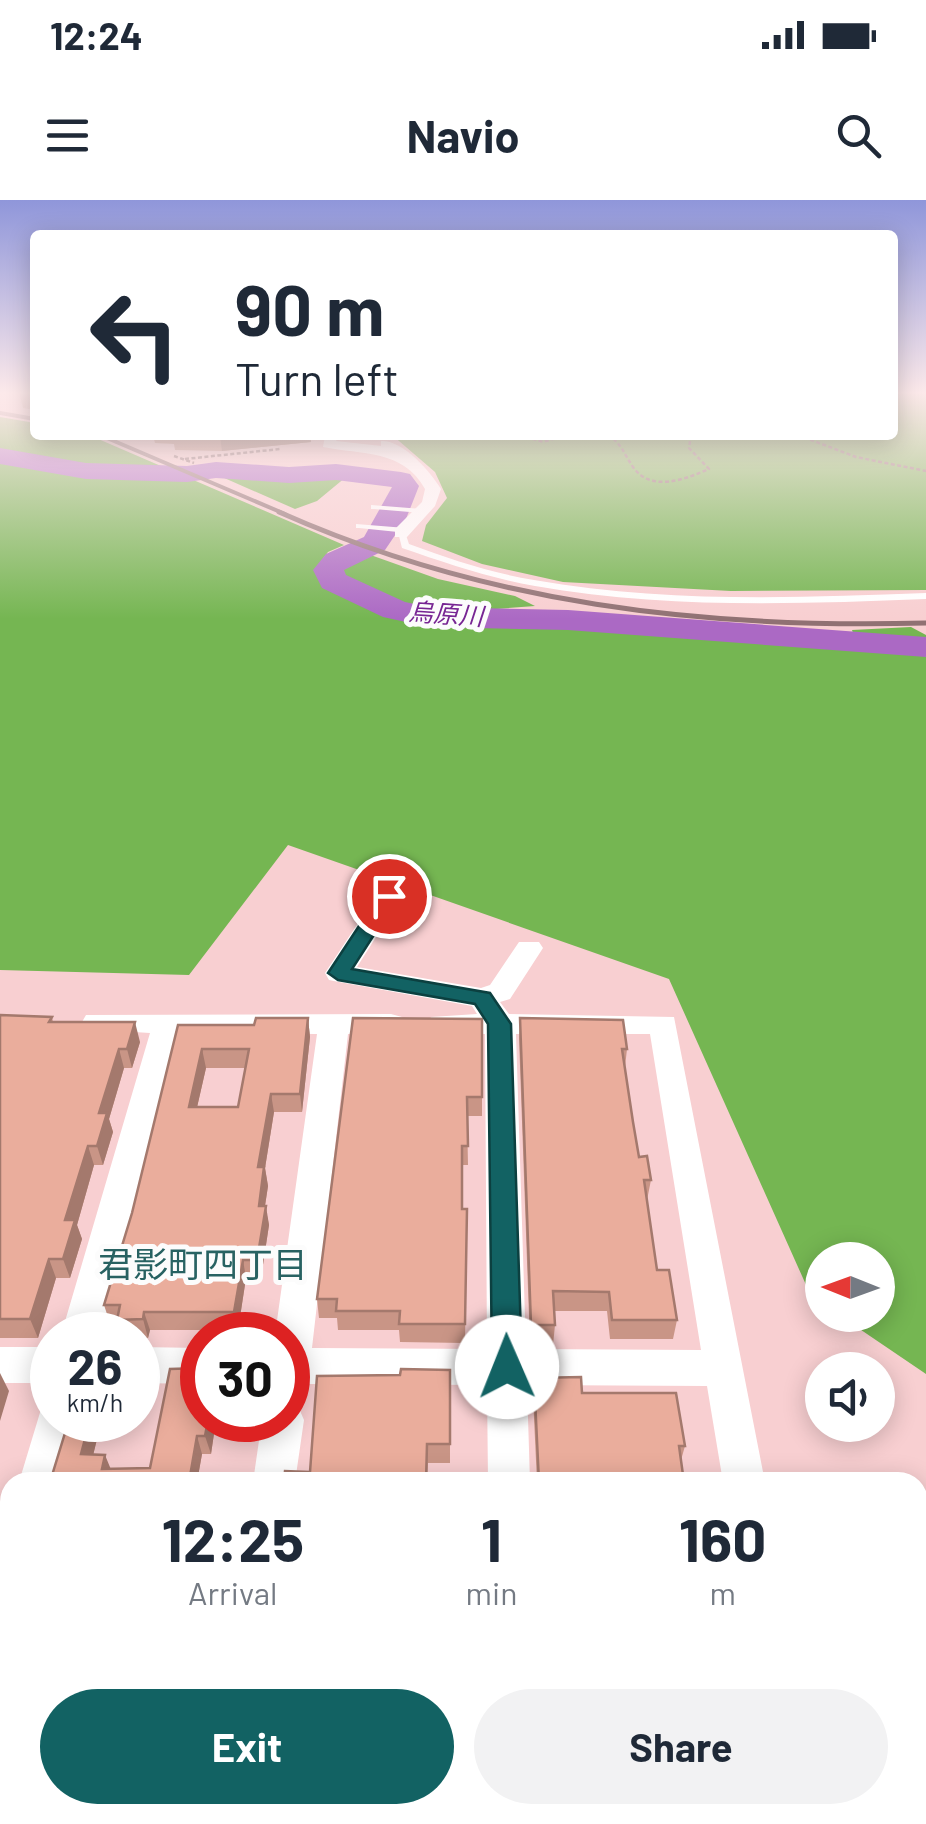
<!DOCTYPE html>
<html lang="en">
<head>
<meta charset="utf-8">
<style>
	body { margin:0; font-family:Barlow,"Noto Sans JP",sans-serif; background:#f2f2f3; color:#1f2937; height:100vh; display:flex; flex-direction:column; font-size:38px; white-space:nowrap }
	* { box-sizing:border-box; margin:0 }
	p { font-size:32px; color:#747a83 }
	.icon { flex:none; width:55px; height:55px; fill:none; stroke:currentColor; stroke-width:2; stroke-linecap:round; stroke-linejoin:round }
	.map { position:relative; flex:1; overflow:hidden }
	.details { position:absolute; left:0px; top:1272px; width:928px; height:352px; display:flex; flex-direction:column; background:#fff; border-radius:30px 30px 0 0; box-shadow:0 5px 25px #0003 }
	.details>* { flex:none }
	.guide { position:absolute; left:30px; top:30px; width:868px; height:210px; border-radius:10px; box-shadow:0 5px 25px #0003; background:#fff; color:#1f2937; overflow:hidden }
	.needle { width:65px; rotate:271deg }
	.buttons { position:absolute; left:805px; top:1042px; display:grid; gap:20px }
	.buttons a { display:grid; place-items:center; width:90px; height:90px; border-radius:50%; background:#fff; box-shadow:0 5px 25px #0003; font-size:50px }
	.speed { position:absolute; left:30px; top:1112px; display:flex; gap:20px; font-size:50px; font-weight:700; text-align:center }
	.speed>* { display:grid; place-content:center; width:130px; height:130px; border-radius:50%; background:#fff; box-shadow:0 5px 25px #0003; line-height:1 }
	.speed small { font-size:25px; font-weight:400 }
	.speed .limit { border:15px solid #d22; background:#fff; color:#111 }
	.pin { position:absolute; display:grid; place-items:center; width:85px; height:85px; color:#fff; margin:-42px; border:5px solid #fff; border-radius:50%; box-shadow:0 2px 10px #0007 }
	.me { position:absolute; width:110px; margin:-55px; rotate:359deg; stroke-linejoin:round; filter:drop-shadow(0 0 8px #0008) }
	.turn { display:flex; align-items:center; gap:35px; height:210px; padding:0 40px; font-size:45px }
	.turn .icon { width:130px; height:130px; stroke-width:2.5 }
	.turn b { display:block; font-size:70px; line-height:85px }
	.eta { display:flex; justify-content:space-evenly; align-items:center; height:170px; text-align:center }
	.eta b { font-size:60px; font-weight:700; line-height:70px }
	.action { display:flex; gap:20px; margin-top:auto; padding:20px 40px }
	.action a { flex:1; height:115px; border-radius:60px; background:#126263; color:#fff; font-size:40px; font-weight:700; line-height:115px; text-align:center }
	.action a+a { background:#f2f2f3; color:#1f2937 }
	.status { display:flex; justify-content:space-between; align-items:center; height:70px; padding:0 50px; background:#fff; direction:ltr }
	.status svg { height:28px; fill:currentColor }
	header { display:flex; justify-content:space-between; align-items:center; height:130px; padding:0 40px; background:#fff; font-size:45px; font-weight:700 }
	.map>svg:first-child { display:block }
	.forest { fill:#75b652 }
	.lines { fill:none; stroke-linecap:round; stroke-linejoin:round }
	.river { fill:#ab69c4; fill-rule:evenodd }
	.path { stroke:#917173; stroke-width:2.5; stroke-dasharray:4 2.5; stroke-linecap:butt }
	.lane { fill:#fff; fill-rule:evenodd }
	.street { fill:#fff; fill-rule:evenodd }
	.rail-far1 { stroke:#907173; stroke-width:4 }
	.rail { stroke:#907173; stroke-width:5 }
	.wall { fill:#c99586; fill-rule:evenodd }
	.shaded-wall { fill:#a4796d }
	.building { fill:#eaad9c; stroke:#a4796d; stroke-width:2.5; fill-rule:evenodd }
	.route { fill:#126263; stroke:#0c4040; stroke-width:2.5 }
	.labels { text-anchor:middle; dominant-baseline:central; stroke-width:10; stroke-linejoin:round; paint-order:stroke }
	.far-water-label { font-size:25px; font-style:italic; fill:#772593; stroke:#fcfcfc }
	.near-neighbourhood-label { font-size:35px; fill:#286262; stroke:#fcfcfc }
</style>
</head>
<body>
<div class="status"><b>12:24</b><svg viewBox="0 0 49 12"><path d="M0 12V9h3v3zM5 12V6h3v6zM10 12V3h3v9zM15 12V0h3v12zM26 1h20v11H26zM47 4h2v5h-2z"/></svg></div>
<header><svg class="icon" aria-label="menu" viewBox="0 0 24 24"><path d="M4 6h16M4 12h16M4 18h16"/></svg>Navio<svg class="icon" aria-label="search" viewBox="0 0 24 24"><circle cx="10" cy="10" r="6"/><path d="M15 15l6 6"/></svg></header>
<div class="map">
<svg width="926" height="1624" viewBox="0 0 926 1624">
	<rect width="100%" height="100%" fill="#f8cfd1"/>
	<path class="forest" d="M893,192H926V390L731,391L563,382L482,364L422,341L426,325L447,298L435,272L392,235H892Z
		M0,217L35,223V235H89L344,345L328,352L316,368L325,377L365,353L438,379L515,396L535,406L445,413L440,423L584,418L690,425L858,447L852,430L911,427L926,435V1174L839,1115H878V1060H822V1104L811,1096L669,779L288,645L189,775L0,770Z
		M232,274L246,277H346L317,301L295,309L222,277Z"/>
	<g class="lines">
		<path class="river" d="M0,248L86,263L187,266L216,262L289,267L336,264L401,272L410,274L419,286L406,319L385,350L344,370L346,375L405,402L429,407L568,410L926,437V457L568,430L429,427L383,417L322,388L313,370L326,354L364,337L392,287L336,280L289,283L216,278L187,282L86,279L0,264Z"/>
		<path class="path" d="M520,235L543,242L565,235
			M608,235C622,244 624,254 633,267C651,293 686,279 709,269L689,248L691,235
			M798,235L856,257L926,271
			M174,256L194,263
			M185,259L280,249"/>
		<path class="lane" d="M329,235L334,237L290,241L287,239Z
			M371,305L422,309L426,311L422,313L374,309H371Z
			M356,324L406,328L405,332L409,344C450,359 491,373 534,380C664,403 795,398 926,393V399C795,404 664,409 535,386C489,378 446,363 402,348L398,332L359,328H356Z"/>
		<path class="street" d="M325,235H339L336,241L381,246V241C403,240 430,271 441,289L435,306L407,337H395V329L422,302L425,289C403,249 362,255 323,247Z
			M389,688L402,696L357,767L481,788L490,785L519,742H539L543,748L510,799L500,802L509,814L674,817L765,1282H723L707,1186L527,1185L530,1282H488L487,1185L308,1184L302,1196L288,1201V1135H275L317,834L181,833L101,1135H61L150,833L86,829L82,822L86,815L391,814L402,817L406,824L402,831L348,834L312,1148L487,1149L485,834L431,831L427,824L431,817L477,814L472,806L339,782L329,780L325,773L380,690ZM516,834H650L701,1150L526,1149Z
			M0,1147H52V1183H0Z
			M138,1147L202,1148V1184L138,1183Z
			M52,1203V1220H78L62,1282H19L42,1206Z
			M288,1203L298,1206L304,1220L295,1282H253L262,1220H288Z
			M10,1366V1444L0,1449V1370Z
			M200,1615H252L251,1624H199Z
			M490,1615H542V1624H490Z
			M777,1615H829L830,1624H778Z"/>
		<path class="rail-far1" d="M0,213L35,219
			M100,235L285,314"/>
		<path class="rail" d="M279,312C486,404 702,429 926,423"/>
	</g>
	<path class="wall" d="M19,192H35V210L23,208Z
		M153,235H310L311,242L222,251L175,250L174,244L155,243Z
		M0,815L52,817L53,822L140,842L132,868H124L109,919L113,932L103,965H94L77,1025L82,1039L70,1078H56L38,1138H0Z
		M308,818L310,837L302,912H274L265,968L268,986L265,1006L269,1025L261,1078H246L238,1130H150L148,1138H138V1135H122L118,1123H110L104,1105L132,1013L178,825H254ZM206,868H245L238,907H197Z
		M520,818L627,849L625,867L633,922L639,957L651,980L647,1000L657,1070L677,1120L673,1139H610L607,1111H554L555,1125L553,1145H530L519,838Z
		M482,819V916H467L468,965H462V1009H467L465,1143L400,1142L399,1130H338L337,1118H319L317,1099Z
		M450,1170V1263H428L427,1282H284L310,1272L400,1175Z
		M534,1178L685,1246L681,1260L684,1282H537L533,1197Z
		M69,1220H94L99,1231L93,1255L111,1269L150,1268L202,1220H216L211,1254H202L197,1282H50Z
		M10,1412V1615L9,1473L0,1462V1449Z
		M377,1615H465V1624H378Z"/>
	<path class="shaded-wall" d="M229,235H310L311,242L222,251L220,236Z
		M308,818L310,837L302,912L300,894Z
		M135,822L140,842L132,868L127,849Z
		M119,849L124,868L109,919L113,932L103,965L97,946L99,913Z
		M202,849L206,868L193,925L189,907Z
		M271,894L274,912L265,968L268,986L262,1025L259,1006L258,967Z
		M88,946L94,965L77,1025L82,1039L70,1078L63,1059L65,1020Z
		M266,1006L269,1025L261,1078L257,1060Z
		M49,1059L56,1078L38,1138L30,1119Z
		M243,1060L246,1078L238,1130L234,1112Z
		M144,1112L150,1130L148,1138L143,1119Z
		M0,1173L9,1191L0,1221Z
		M90,1220H94L99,1231L89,1272L81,1254Z
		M208,1220H216L211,1254L205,1236Z
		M197,1236L202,1254L197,1282H189Z
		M105,1255L112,1272L102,1269Z
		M41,1615H54L52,1624H39Z
		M326,1615H330V1624H326Z"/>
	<path class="building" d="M0,815L52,817L49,822H135L127,849H119L99,913H107L97,946H88L65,1020H75L63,1059H49L30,1119H0Z
		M256,818H308L300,894H271L258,967H264L259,1006H266L257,1060H243L234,1112H144L143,1119L117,1120L120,1105H104L132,1013L178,825H254ZM202,849H249L238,907H189Z
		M353,818L482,819V897H467L468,946H462V1009H467L465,1124H399L400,1111H336L337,1099H317Z
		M520,818L623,820L627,849H622L633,922L639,957L647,956L651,980H644L657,1070H669L677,1120H612L609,1092L553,1091L555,1125H531Z
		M202,1168V1220H208L205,1236H197L189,1282H50L69,1220H90L81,1254L105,1255L102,1269L150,1268L170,1169Z
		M401,1169L450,1170V1244H427L426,1282H284L285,1271L310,1272L317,1176L400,1175Z
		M581,1177L582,1193H676L685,1246H679L684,1282H539L534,1178Z
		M10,1412V1458H0V1449Z
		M10,1470V1615H41L39,1624H0V1506Z
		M289,1615H326V1624H288Z
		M384,1615H465V1624H383Z
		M552,1615H591L592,1624H552Z"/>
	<linearGradient id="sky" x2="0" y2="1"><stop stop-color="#8f96da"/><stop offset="0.46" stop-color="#fce9ea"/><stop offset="1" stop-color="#fce9ea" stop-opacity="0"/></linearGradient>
	<rect width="926" height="419" fill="url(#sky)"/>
	<path class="route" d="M389,689L399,696L352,769L490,793L511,824L522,1167L518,1177L507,1180L496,1177L492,1167L488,824L475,804L338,780L328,773L382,691Z"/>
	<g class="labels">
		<g class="far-water-label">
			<text transform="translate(446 413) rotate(4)">烏原川</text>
		</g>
		<g class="near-neighbourhood-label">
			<text x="203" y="1063">君影町四丁目</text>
		</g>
	</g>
</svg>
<div class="buttons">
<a><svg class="needle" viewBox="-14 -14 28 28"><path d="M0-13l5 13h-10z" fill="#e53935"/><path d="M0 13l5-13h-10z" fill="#747a83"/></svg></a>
<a><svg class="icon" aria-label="sound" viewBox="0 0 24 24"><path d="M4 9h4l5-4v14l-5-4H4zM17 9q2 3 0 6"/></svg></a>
</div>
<div class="speed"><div>26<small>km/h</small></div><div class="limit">30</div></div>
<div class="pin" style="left:389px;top:696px;background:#d93025"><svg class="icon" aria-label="arrive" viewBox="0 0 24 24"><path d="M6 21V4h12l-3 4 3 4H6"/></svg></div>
<svg class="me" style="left:507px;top:1167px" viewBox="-20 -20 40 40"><circle r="19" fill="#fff"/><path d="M0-13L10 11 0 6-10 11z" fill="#126263"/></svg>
<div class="guide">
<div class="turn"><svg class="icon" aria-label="left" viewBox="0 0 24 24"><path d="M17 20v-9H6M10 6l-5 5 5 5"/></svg><div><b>90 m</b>Turn left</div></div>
</div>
<section class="details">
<div class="eta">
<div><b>12:25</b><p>Arrival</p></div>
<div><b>1</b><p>min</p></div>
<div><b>160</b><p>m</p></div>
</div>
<div class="action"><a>Exit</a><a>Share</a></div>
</section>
</div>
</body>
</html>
